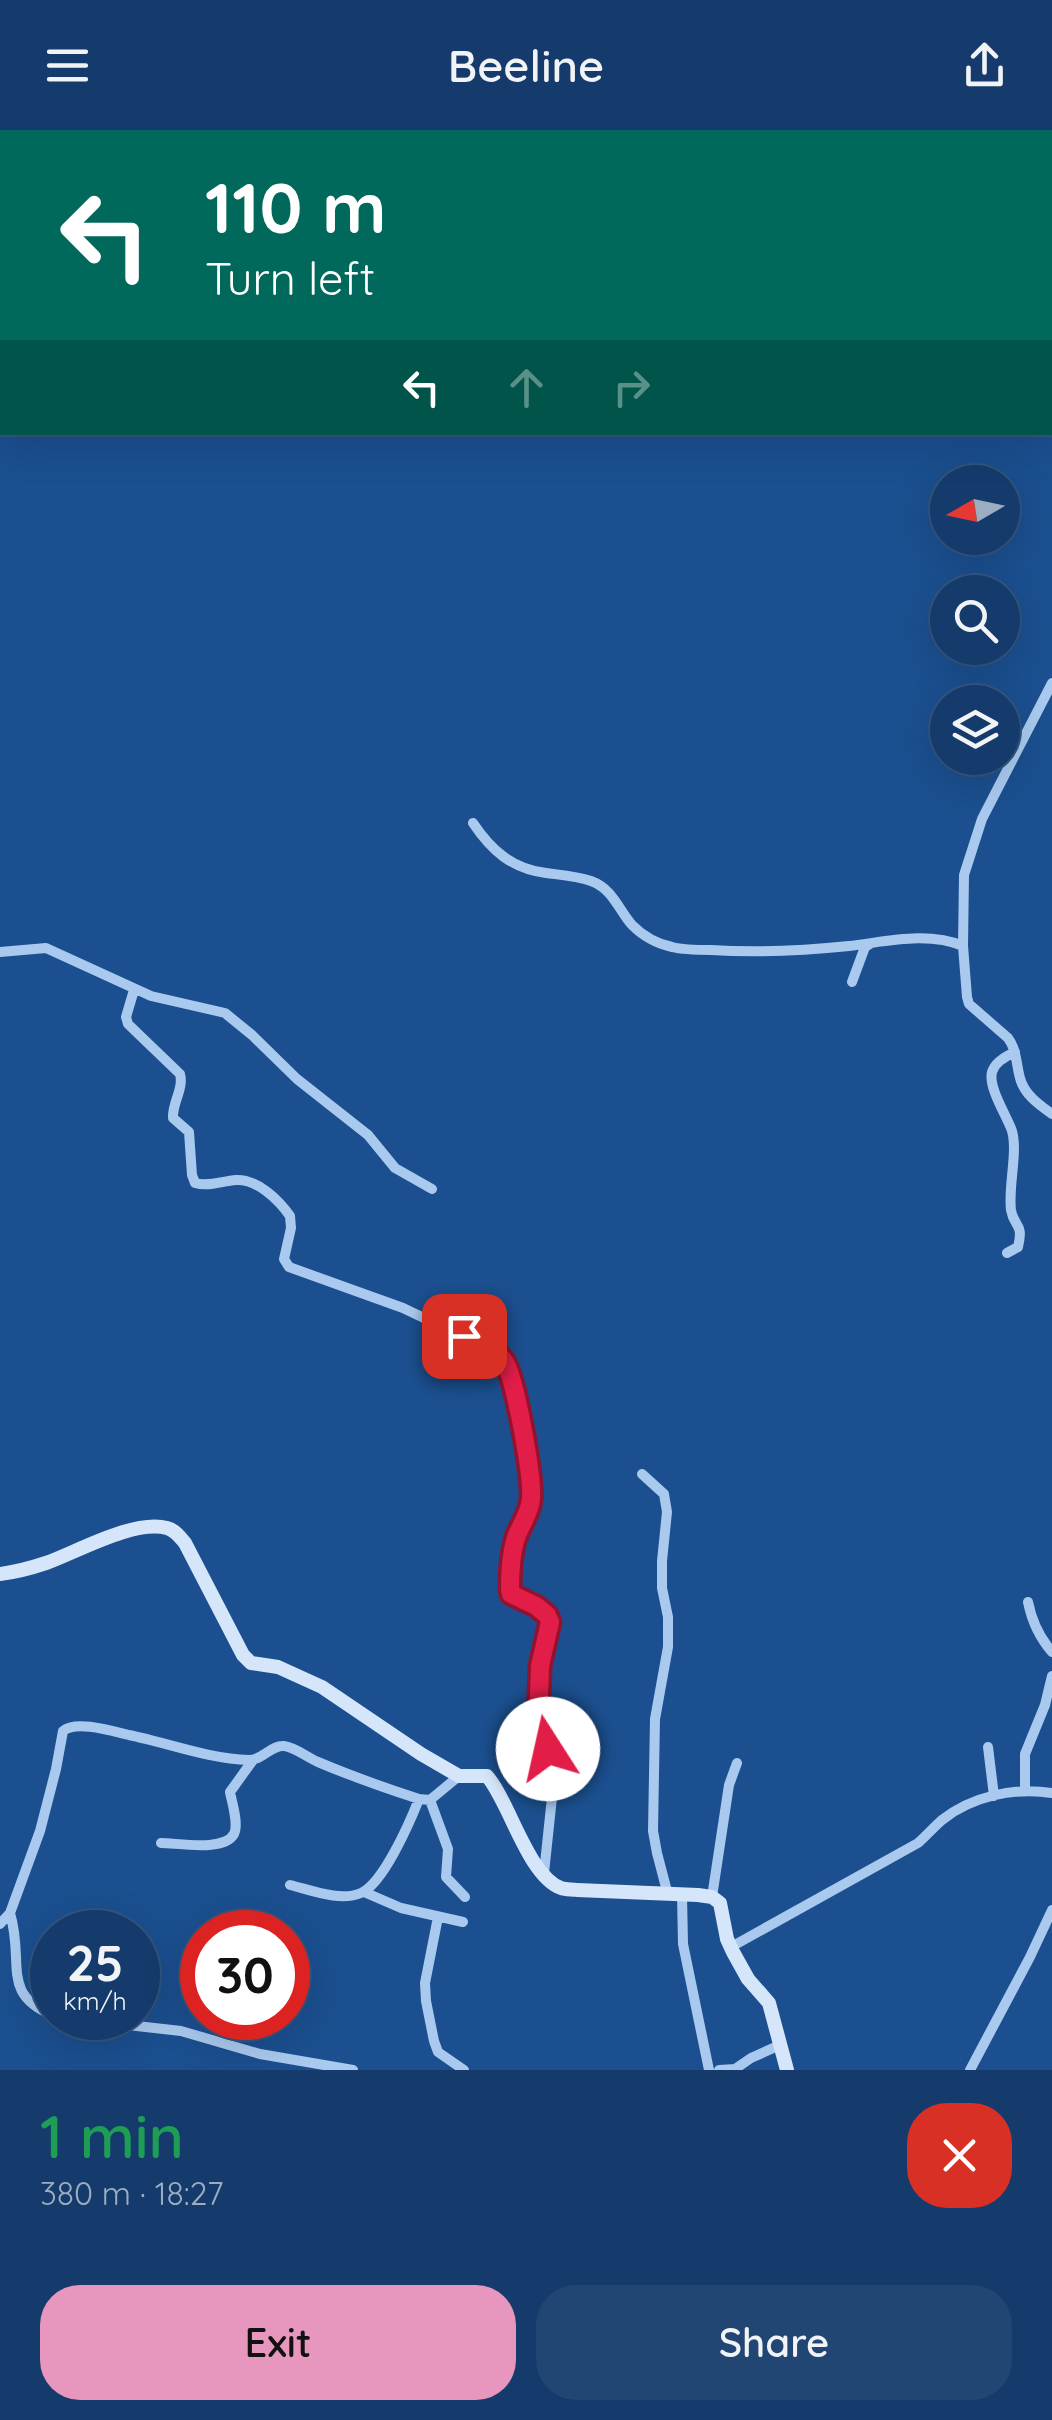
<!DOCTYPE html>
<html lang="en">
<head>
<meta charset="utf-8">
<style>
	body { margin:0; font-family:Quicksand,sans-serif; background:#214673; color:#f1f3f6; height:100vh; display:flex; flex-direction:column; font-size:38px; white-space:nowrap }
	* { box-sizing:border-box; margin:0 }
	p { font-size:32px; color:#9dadc1 }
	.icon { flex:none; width:55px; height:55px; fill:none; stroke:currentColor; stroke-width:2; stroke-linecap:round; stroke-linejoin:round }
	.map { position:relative; height:1940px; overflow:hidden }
	.side { display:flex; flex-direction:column; background:#143b6b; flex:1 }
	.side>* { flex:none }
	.guide { position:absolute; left:0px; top:0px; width:1052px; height:305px; box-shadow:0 10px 40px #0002,0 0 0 2px #33557e; background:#00695c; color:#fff; overflow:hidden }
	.needle { width:65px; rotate:261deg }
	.tools { position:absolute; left:930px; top:335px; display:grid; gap:20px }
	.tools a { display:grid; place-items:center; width:90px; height:90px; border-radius:50%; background:#143b6b; box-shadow:0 10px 40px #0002,0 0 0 2px #33557e; font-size:50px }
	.speed { position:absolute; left:30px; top:1780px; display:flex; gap:20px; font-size:50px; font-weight:700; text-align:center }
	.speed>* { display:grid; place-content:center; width:130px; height:130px; border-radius:50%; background:#143b6b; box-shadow:0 10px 40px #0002,0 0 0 2px #33557e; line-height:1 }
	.speed small { font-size:25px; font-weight:400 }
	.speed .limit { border:15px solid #d22; background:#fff; color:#111 }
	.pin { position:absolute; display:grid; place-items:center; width:85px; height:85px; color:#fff; margin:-42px; border-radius:20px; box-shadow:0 5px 15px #0006 }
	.me { position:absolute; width:110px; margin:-55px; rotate:350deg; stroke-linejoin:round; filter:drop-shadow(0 0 8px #0008) }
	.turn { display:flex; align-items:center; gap:35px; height:210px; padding:0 40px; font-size:45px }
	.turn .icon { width:130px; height:130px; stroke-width:2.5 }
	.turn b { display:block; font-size:70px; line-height:85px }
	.lanes { display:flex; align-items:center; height:95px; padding:0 40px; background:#0003; justify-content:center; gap:50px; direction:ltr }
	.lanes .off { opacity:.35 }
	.round { display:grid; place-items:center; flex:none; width:105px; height:105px; border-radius:40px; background:#214673 }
	.summary { display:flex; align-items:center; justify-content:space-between; height:170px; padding:0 40px }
	h1 { font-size:60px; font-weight:600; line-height:75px; color:#1e9e55 }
	.cta { display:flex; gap:20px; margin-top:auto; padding:20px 40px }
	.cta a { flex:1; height:115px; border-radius:40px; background:#e797bd; color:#111; font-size:40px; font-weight:600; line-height:115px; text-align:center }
	.cta a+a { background:#214673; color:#f1f3f6 }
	header { display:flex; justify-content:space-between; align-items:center; height:130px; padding:0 40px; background:#143b6b; font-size:45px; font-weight:600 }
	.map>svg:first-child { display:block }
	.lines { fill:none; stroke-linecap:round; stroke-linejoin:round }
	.street { stroke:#a9c9ee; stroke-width:10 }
	.secondary { stroke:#d6e6fa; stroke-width:14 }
	.route-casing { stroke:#92132f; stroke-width:25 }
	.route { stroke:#e11d48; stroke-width:18 }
</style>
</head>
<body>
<header><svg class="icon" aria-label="menu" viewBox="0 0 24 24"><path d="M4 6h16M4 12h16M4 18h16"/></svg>Beeline<svg class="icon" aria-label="share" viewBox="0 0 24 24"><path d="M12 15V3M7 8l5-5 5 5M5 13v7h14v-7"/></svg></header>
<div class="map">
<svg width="1052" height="1940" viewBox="0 0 1052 1940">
	<rect width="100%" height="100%" fill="#1b4f8f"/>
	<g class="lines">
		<path class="street" d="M478,0V2
			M1050,219L1052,218
			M473,693C491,720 512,739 546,743C561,745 576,746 591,751C613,759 618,779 632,795C643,806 658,814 672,817C684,820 698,820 711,820C759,823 800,821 849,816C885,812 927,801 963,816L967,867L969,874L1008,908C1017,920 1016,934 1020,948C1024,964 1038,974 1052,984
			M963,816L964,745L982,689L1052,553
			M0,822L46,818L151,866L225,883L252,905L297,949L368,1005L395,1038L432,1059
			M852,852L865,817L870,814
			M134,860L126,887L128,894L180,944C184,959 172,973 173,988L189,1002L192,1045L195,1053C209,1057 222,1051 236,1050C257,1049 278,1069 290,1086L291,1098L284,1129L289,1137L403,1178L491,1220L499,1226L508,1238L529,1332L531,1369L528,1383L517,1406L513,1420L510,1459L511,1463C523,1470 544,1475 549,1489C554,1504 541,1526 540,1542C540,1558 534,1599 541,1612C547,1622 553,1626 555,1639L544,1743
			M1007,1123L1018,1117C1024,1092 1014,1098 1011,1080C1008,1057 1018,1022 1012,1001C1007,986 988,958 992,942C995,932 1006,926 1015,922
			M642,1344L664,1364L667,1382L662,1431V1458L668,1487V1517L655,1589L653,1701L657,1723L668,1765
			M1028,1472C1032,1492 1039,1507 1052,1522
			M988,1617L994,1666
			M1025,1660V1624L1045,1575L1052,1546
			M430,1670L448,1719L446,1747L465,1767
			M161,1713C178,1713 224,1722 234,1704C239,1694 232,1673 230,1662L253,1630
			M290,1755C311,1760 340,1772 361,1763C383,1754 410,1692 419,1669
			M364,1762L401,1778L463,1792
			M682,1765L683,1814L709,1940
			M712,1767L729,1655L737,1633
			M10,1783C25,1833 0,1863 52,1885
			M438,1787L425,1853L426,1871L434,1911L438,1922L464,1940
			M0,1794L10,1783L40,1701L56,1639L63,1601C76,1590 112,1601 129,1605C168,1613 209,1629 249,1630C263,1630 271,1615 284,1616C295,1617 308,1628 318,1632C351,1646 385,1658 419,1669L430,1670L459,1646
			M731,1817L918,1713C926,1706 934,1697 942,1690C972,1666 1015,1657 1052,1663
			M65,1888L181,1901L260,1924L353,1940
			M719,1940L735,1939L751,1928L780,1915
			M970,1940L1030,1827L1052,1780"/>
		<path class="secondary" d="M0,1444C16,1442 31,1438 46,1433C77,1422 134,1389 167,1398C175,1400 180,1407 185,1413L243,1525L251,1533L278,1537L322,1557L421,1624L459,1646H487C509,1671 528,1746 561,1758C566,1760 572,1759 577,1760L698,1765L712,1767L720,1773L727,1809L733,1822L748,1849L769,1873L787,1940"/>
	</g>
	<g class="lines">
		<defs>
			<path id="route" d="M464,1206C477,1213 495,1219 504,1231C515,1246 533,1347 531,1369C530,1382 522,1393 517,1405C511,1421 510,1442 510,1459L511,1464L536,1476L547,1485L550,1492L540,1536L538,1596L541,1612L548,1619"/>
		</defs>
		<use href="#route" class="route-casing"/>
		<use href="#route" class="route"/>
	</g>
</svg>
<div class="tools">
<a><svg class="needle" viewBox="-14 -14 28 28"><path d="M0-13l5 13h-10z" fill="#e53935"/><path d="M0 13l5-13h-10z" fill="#9dadc1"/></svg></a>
<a><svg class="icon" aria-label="search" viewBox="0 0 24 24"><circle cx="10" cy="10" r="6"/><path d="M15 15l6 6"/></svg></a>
<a><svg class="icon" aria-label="layers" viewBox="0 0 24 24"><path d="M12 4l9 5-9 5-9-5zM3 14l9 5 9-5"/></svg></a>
</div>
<div class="speed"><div>25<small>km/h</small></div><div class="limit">30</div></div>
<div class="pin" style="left:464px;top:1206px;background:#d93025"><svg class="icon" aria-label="arrive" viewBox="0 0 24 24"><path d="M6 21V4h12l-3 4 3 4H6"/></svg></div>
<svg class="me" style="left:548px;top:1619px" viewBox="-20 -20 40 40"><circle r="19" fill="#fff"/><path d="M0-13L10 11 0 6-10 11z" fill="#e11d48"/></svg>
<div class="guide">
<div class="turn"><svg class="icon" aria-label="left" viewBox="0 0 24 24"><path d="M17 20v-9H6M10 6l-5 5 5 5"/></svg><div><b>110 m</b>Turn left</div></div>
<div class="lanes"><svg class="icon" aria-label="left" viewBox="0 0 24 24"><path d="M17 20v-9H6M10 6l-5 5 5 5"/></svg><svg class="icon off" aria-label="ahead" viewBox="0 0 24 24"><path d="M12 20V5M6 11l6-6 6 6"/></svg><svg class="icon off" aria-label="right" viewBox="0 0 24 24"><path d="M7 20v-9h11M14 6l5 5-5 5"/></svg></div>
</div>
</div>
<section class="side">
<div class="summary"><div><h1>1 min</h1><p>380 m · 18:27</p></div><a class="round" style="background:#d93025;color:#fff"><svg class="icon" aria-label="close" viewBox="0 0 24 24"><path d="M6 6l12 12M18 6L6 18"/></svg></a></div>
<div class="cta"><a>Exit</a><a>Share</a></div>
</section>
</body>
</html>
